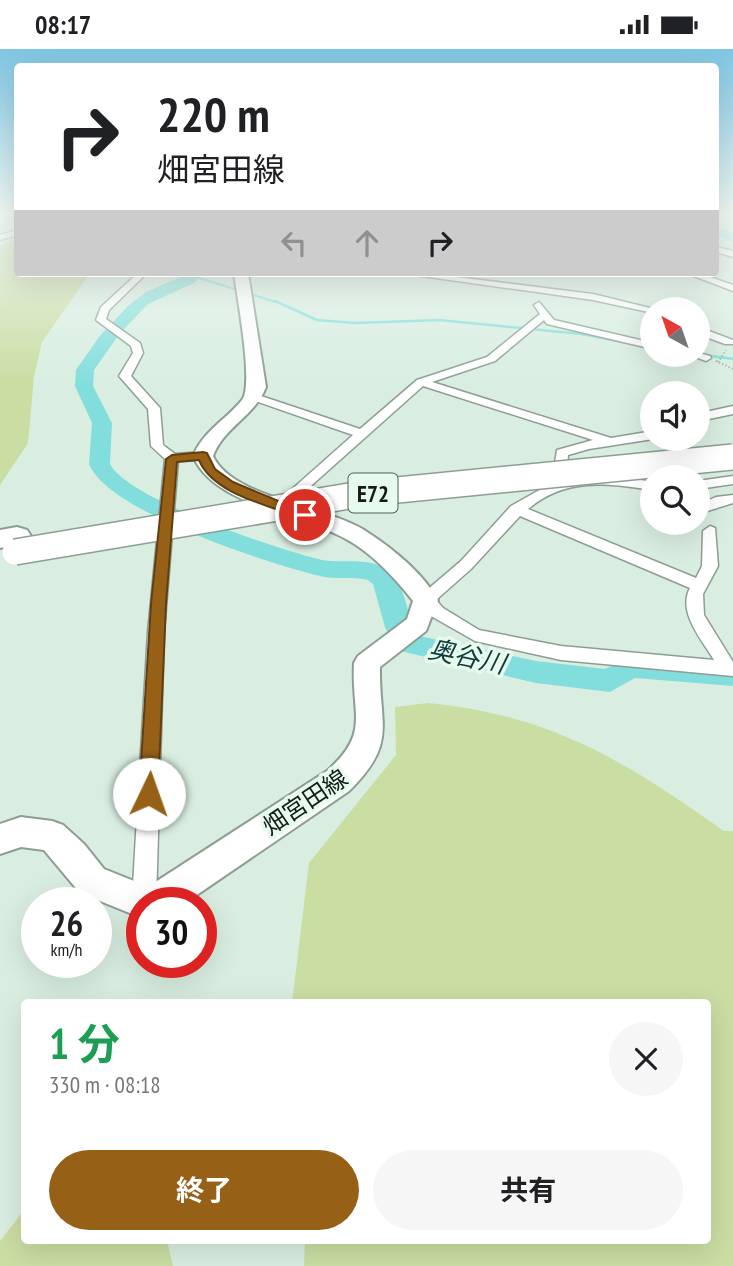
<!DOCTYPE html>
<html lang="ja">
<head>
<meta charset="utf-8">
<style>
	body { margin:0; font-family:"PT Sans Narrow","Noto Sans JP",sans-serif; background:#f6f6f6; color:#202124; height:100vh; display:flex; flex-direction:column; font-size:26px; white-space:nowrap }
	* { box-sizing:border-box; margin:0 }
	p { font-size:23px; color:#757577 }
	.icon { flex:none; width:38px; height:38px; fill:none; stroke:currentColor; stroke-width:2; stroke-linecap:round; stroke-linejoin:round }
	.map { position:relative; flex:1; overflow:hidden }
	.sheet { position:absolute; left:21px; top:950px; width:690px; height:245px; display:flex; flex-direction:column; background:#fff; border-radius:7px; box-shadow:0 7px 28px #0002 }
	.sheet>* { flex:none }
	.top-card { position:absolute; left:14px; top:14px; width:705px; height:214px; border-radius:7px; box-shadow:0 7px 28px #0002; background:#fff; color:#202124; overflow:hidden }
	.needle { width:46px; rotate:320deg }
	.controls { position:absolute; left:640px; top:248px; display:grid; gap:14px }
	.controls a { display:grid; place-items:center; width:70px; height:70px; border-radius:50%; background:#fff; box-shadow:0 7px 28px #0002; font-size:35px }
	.speed { position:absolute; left:21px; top:838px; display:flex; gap:14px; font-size:35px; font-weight:700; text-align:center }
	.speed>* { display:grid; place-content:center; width:91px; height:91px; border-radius:50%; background:#fff; box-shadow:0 7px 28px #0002; line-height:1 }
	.speed small { font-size:18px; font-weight:400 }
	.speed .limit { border:10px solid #d22; background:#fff; color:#111 }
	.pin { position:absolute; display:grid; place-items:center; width:60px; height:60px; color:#fff; margin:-30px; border:4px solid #fff; border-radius:50%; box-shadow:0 2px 7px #0007 }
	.me { position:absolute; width:77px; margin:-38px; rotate:3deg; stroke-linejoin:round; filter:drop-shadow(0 0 5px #0008) }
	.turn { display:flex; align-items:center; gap:24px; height:147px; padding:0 28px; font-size:32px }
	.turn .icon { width:91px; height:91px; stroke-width:2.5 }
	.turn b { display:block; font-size:49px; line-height:60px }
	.lanes { display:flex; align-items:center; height:66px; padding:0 28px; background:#0003; justify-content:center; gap:35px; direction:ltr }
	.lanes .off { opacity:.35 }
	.round { display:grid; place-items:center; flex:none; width:74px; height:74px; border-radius:37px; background:#f6f6f6 }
	.headline { display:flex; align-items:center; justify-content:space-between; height:119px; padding:0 28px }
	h1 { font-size:42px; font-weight:700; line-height:52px; color:#1e9e55 }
	.primary-button { display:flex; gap:14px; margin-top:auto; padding:14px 28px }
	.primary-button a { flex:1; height:80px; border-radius:42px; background:#966017; color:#fff; font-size:28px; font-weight:700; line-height:80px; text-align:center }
	.primary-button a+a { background:#f6f6f6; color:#202124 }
	.status { display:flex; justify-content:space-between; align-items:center; height:49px; padding:0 35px; background:#fff; direction:ltr }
	.status svg { height:19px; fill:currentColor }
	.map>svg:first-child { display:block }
	.green { fill:#cadda3 }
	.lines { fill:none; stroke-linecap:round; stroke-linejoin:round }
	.stream-far1 { stroke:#81dedd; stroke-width:2 }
	.stream { stroke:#81dedd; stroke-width:2.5 }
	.river { fill:#81dedd; fill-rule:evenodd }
	.minor-casing { stroke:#8c9e93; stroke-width:3 }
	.secondary-casing { stroke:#8c9e93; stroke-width:4 }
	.motorway-casing { stroke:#8c9e93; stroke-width:4 }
	.path { stroke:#909f96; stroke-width:2; stroke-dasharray:1 2.5; stroke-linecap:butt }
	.minor { fill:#fff; fill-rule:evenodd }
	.secondary { fill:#fff; fill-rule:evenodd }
	.motorway { fill:#fff; fill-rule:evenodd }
	.motorway-bridge-casing { stroke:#8c9e93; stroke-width:28; stroke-linecap:butt }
	.motorway-bridge { stroke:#fff; stroke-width:25 }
	.route { fill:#966017; stroke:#623e0f; stroke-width:2 }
	.labels { text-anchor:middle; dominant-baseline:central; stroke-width:7; stroke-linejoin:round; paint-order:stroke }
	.shield { fill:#e6fbee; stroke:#535e58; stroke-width:2 }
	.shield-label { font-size:23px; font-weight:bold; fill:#141b17 }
	.street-label { font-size:24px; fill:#141b17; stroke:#e6fbee }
	.water-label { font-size:26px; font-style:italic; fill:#0e3b3b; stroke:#e6fbee }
</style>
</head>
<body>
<div class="status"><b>08:17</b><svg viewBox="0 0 49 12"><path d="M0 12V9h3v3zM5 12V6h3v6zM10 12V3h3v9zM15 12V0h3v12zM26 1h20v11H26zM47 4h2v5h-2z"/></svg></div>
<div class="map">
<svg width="733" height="1217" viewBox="0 0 733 1217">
	<rect width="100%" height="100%" fill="#d9eee1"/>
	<path class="green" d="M17,188L18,224H90L42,293L34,327L28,394L0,436V197Z
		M428,654C551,666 625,712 724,782H733V1217H304L305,1192H707V954H292L309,814L396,706L395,658Z
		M24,1161V1192H167L173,1217H0V1192Z"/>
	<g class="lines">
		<path class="stream-far1" d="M196,228L279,254"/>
		<path class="stream" d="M275,252L317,271L355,274L439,271L581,285L638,296
			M698,305L733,310"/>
		<path class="river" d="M716,177L733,184V193L716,186Z
			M190,224H204L194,234L148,255L120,284L94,321L93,337L112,374L110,415C129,451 279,501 322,511C343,515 370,507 389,522C405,535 408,567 415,586L536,612L605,620L630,607L733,615V637L635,629L610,643L536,634L396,601L385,578L373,535L368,531C352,527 336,531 320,527C270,515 108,463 89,415L92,374L75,337L76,321L99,288L128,257L146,243Z"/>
		<defs>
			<path id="minor" d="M18,181V186L0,191V186Z
				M716,198L733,202V208L716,203Z
				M138,224H147L109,261L106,270L140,294L143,304L131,327L160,359L163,396L175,405L203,403L209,407L203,411L178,412L164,583L156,853L142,854V864L136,861L132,853L148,583L165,410L151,397L148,360L119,327L133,304L131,297L96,271L101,258Z
				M400,224H425L593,245L658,261H653V264L593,251Z
				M686,224H698L733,236V242Z
				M539,253L554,271L653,294V300L547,275L544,271L495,312L432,333L611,389L653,382V390L589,400L568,406L566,429C596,424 623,428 653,433V441C606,434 566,428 528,460L696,529L702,517L703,482L710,477L715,479L718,517L703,545L704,566L733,613V627L561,611L475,592L431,567L418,551L420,547L461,512L511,457L552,434L557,401L593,391L423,337L285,460L280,461L273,457L353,386L250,350V346H258L360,380L417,331L487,308L540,265L534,256ZM520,467L690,539C677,563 702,591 714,611L561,597L479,581L443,559L436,551L471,520Z
				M698,278L733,291V295H725L698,285Z
				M699,304L710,307L711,309L706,312L690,306H698Z
				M733,357V365L709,370L698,381L701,364Z
				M733,427V435L698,440V432Z
				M733,446V454L698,465V456L716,448Z"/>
			<path id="secondary" d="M234,224H248L266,338C255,367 224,378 213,407C232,449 326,457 364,481C392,499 422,523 438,551L426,582L380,618C379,677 398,694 349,742L185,854H142V869L80,844L44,801L21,798L0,805V775L21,768L52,772L63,776L84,795L104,820L144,836L157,832L327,722C371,683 351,666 354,614L358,607L407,570L413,552C396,530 372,504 346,490C302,465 214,457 193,407C204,381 225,372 242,351C254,336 237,248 234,224Z"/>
			<path id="motorway" d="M17,478L27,481L31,487L27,493L0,499V481Z"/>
		</defs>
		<use href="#minor" class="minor-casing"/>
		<use href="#secondary" class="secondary-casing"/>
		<use href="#motorway" class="motorway-casing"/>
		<path class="path" d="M716,312L733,320
			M718,313L726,301"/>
		<use href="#minor" class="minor"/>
		<use href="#secondary" class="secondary"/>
		<use href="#motorway" class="motorway"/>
		<defs>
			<path id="motorway-bridge" d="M15,503L367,444L733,408"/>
		</defs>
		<use href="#motorway-bridge" class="motorway-bridge-casing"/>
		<use href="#motorway-bridge" class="motorway-bridge"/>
	</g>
	<linearGradient id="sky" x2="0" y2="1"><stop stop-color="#7fc5e4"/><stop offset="0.49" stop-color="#eef7f2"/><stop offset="1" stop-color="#eef7f2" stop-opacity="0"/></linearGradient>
	<rect width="733" height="335" fill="url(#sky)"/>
	<path class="route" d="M203,403L207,404L215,420L233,433L312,466L301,469C268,456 213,445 199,411L177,413L166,555L158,745L155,751L149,753L142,751L139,745L151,555L166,410L172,406Z"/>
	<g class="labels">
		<rect class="shield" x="348.5" y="424.5" width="49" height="39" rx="5"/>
		<g class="shield-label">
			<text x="373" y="444">E72</text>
		</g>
		<g class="street-label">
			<text transform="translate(305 753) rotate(-34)">畑宮田線</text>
		</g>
		<g class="water-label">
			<text transform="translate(467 607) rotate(12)">奥谷川</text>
		</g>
	</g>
</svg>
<div class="controls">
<a><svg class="needle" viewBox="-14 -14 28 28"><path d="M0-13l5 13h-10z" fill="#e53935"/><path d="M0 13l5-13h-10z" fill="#757577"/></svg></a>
<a><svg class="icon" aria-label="sound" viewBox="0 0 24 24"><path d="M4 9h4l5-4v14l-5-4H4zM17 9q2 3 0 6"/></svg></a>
<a><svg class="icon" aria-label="search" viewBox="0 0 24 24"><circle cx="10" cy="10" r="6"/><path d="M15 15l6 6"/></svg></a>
</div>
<div class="speed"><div>26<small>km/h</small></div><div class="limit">30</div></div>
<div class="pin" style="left:305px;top:466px;background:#d93025"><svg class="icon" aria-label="arrive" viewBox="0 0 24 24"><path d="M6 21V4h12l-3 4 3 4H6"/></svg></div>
<svg class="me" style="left:149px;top:745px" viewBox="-20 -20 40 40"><circle r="19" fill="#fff"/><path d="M0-13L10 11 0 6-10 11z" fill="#966017"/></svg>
<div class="top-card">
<div class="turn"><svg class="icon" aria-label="right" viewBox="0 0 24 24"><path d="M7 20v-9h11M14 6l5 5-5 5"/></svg><div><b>220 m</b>畑宮田線</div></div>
<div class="lanes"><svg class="icon off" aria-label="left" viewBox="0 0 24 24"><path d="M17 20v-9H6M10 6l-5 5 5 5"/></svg><svg class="icon off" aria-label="ahead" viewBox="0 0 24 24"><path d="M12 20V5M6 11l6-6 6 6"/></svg><svg class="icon" aria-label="right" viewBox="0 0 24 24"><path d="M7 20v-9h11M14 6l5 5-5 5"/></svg></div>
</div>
<section class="sheet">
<div class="headline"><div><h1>1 分</h1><p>330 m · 08:18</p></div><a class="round"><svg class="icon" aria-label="close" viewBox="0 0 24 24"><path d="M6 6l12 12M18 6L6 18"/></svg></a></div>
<div class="primary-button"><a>終了</a><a>共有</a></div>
</section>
</div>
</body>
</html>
